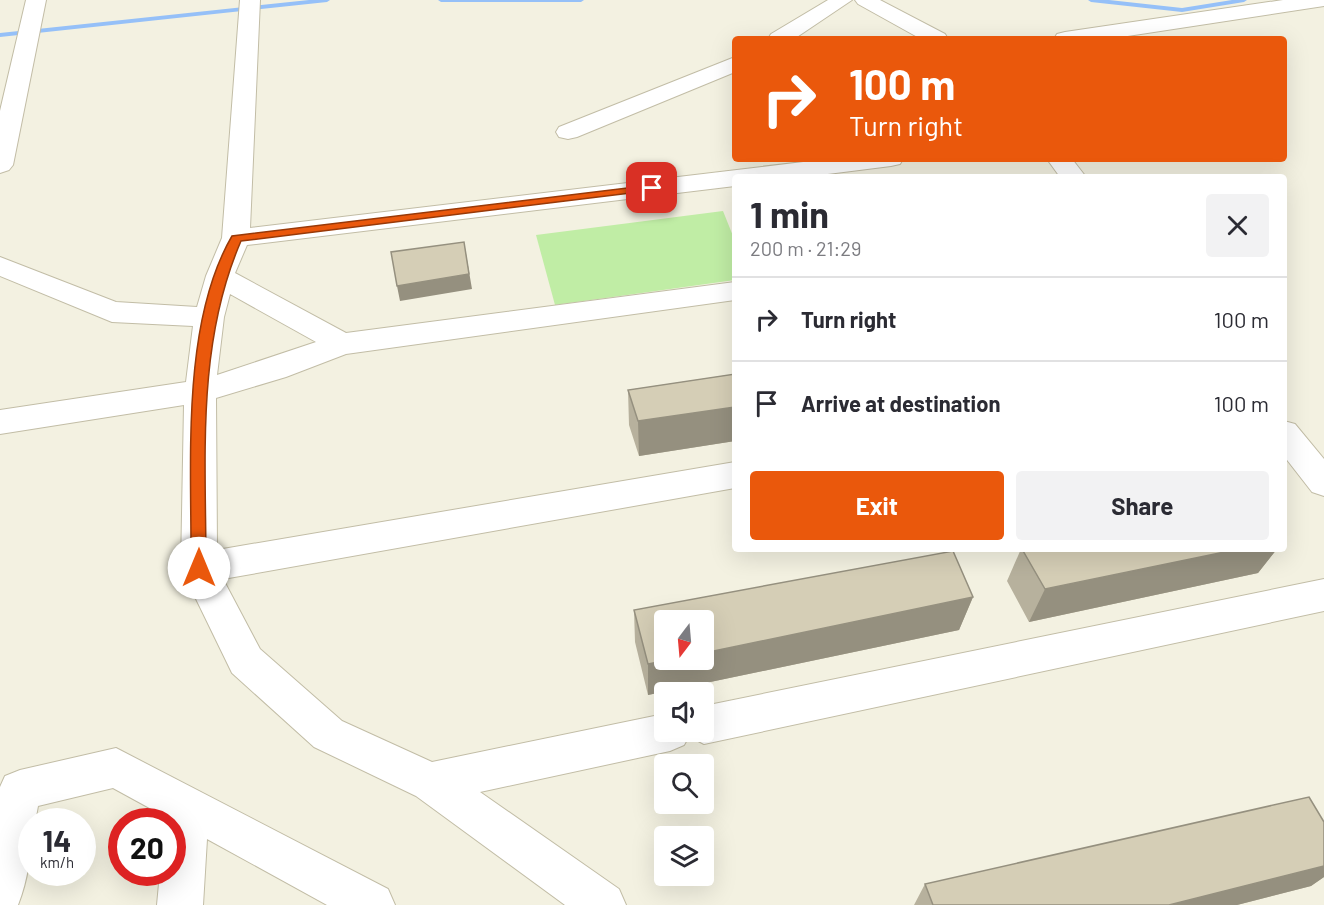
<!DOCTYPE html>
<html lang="en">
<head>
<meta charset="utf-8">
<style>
	body { margin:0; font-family:Barlow,sans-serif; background:#f2f2f3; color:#2b2b33; height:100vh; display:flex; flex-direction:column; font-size:22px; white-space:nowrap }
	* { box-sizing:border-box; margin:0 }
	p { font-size:20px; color:#7c7c81 }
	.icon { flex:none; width:33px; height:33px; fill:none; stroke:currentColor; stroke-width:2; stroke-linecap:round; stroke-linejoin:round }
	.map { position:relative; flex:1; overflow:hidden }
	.details { position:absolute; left:732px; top:174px; width:555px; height:378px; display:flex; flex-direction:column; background:#fff; border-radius:6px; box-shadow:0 6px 24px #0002 }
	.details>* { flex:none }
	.top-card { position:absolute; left:732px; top:36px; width:555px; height:126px; border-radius:6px; box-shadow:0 6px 24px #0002; background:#ea580c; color:#fff; overflow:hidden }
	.needle { width:39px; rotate:196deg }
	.controls { position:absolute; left:654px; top:610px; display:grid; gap:12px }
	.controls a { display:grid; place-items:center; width:60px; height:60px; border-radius:6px; background:#fff; box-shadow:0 6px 24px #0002; font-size:30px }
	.speed { position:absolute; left:18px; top:808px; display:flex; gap:12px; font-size:30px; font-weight:700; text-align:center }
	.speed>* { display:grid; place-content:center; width:78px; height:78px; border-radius:50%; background:#fff; box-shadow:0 6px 24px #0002; line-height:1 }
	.speed small { font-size:15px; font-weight:400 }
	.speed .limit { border:9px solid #d22; background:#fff; color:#111 }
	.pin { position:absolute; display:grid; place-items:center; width:51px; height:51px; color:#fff; margin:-26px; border-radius:12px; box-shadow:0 3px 9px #0006 }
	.me { position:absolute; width:66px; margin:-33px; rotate:0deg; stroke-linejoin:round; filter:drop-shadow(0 0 4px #0008) }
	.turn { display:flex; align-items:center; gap:21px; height:126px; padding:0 18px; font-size:27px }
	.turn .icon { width:78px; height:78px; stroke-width:2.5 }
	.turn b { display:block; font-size:42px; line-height:51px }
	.round { display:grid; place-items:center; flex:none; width:63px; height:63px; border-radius:6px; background:#f2f2f3 }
	.headline { display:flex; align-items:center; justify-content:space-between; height:102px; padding:0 18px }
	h1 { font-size:36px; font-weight:700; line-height:45px }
	.button { display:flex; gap:12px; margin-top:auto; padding:12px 18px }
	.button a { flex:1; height:69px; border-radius:6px; background:#ea580c; color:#fff; font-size:24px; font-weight:700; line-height:69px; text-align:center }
	.button a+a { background:#f2f2f3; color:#2b2b33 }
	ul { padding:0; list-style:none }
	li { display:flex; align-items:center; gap:18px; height:84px; padding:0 18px; border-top:2px solid #e1e1e2 }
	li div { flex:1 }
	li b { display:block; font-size:22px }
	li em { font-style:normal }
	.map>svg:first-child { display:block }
	.green { fill:#c0eda5 }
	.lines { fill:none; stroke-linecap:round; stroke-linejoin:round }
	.stream { fill:#95c0f8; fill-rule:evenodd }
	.minor-casing { stroke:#c2bda6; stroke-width:2 }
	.minor { fill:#fff; fill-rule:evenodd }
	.wall { fill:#b7b19d }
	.shaded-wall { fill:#95907f }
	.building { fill:#d5ceb6; stroke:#95907f; stroke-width:1.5 }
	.route { fill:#ea580c; stroke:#983908; stroke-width:1.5 }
</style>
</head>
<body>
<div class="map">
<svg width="1324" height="905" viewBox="0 0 1324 905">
	<rect width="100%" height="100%" fill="#f3f1e1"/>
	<path class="green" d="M723,211L735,241V280L555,305L536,235Z"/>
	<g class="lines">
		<path class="stream" d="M309,0H330L327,2L0,37V33Z
			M438,0H584L581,2H441Z
			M1088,0H1109L1182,8L1232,0H1247L1244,2L1182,12L1091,2Z"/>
		<defs>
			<path id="minor" d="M26,0H46L13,165L9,170L0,173V111Z
				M240,0H260L250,228L828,159H903L900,164L891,166L804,177H735V186L247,245L235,273L346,333L735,282V300L346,354L286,377L216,398L217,550L735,462V488L223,579L260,649L342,721L432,762L664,714V732H704V706L1324,579V611L704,744L689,736L684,745L670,751L480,792L619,889L626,905H565L416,796L314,747L232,673L181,568L184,405L0,434V410L186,382L193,326L112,322L0,276V257L116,302L197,307L206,276L222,238ZM230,294L316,342L217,375L224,317Z
				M828,0H852L794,39H768L771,34Z
				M855,0H880L945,34L948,39H921L858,4Z
				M1283,0H1324V6L1108,39H1054L1057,34L1065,32Z
				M735,57V72L577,137L568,139L559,137L556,132L559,127Z
				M1047,159H1072L1086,177H1060Z
				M1284,421L1295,424L1324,459V496L1312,492L1284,456Z
				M116,748L388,889L395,905H327L207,839L203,905H157L160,873H172V822H165L166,817L113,788L38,806L35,822H32C32,849 28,880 18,905H0V787L5,776L20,770Z"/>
		</defs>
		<use href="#minor" class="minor-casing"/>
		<use href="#minor" class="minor"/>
	</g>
	<path class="wall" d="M735,374V441L639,456L629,425L628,390Z
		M1021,549H1277L1258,573L1029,622L1007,581Z
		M973,597L959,630L648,695L635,642L634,610Z
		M1324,822V877L1311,886L1237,905H914L925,884Z"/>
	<path class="shaded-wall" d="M464,242L472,289L400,301L397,286Z
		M735,407V441L639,456L638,421Z
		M1239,549H1277L1258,573L1029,622L1045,589Z
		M973,597L959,630L648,695V664L669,660H704V653Z
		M1324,866V877L1311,886L1237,905H1169Z"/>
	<path class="building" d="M464,242L469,274L397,286L391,252Z
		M735,374V407L638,421L628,390Z
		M1022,549H1239L1045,589Z
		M953,551L973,597L704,653V621H664V660H669L648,664L634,610Z
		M1309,797L1324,822V866L1169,905H933L925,884Z"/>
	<path class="route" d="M652,185L657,188L655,190L241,241C196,345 206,458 206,568L199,574L193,572L191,568C192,467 180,325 232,236Z"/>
</svg>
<div class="controls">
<a><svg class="needle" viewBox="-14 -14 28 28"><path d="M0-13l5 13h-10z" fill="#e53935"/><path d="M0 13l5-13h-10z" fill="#7c7c81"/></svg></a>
<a><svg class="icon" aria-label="sound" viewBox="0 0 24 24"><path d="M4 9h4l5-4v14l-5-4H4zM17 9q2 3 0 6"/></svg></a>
<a><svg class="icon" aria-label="search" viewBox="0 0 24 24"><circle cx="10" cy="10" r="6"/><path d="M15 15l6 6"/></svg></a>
<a><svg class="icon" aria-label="layers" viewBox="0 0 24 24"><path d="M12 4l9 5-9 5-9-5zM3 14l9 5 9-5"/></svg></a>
</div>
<div class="speed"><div>14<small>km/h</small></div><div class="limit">20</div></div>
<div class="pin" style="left:652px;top:188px;background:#d93025"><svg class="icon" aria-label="arrive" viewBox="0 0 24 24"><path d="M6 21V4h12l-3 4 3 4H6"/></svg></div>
<svg class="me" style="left:199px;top:568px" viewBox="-20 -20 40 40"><circle r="19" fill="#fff"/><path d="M0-13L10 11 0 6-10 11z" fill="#ea580c"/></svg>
<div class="top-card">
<div class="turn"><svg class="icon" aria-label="right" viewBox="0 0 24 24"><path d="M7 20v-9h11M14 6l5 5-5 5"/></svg><div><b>100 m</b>Turn right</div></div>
</div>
<section class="details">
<div class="headline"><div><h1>1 min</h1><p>200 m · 21:29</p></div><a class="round"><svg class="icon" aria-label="close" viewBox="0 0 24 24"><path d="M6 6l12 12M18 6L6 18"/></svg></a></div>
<ul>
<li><svg class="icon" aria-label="right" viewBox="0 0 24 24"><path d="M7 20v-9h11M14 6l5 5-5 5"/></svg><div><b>Turn right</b></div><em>100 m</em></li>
<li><svg class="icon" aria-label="arrive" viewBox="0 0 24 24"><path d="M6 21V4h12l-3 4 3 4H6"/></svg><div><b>Arrive at destination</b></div><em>100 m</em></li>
</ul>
<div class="button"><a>Exit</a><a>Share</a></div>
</section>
</div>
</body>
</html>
